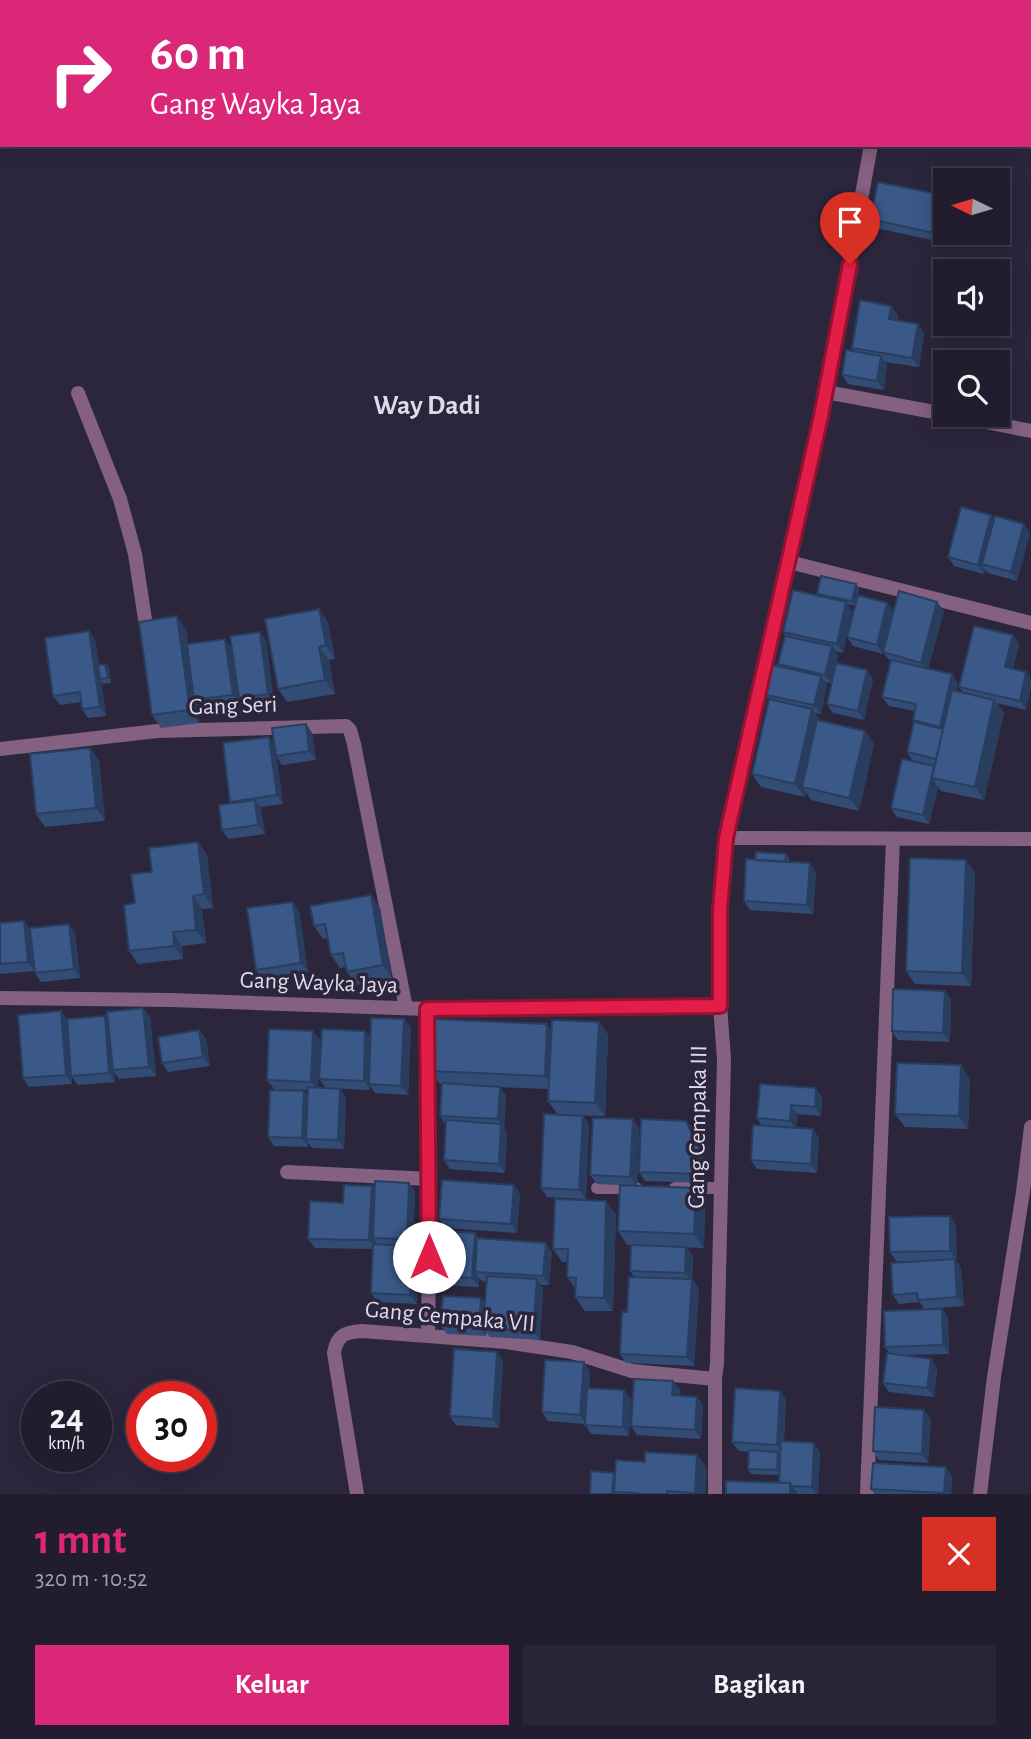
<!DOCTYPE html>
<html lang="id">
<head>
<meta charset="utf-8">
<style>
	body { margin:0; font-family:"Alegreya Sans",sans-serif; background:#292536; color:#f1f3f6; height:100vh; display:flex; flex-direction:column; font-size:26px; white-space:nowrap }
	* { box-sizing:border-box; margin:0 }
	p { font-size:23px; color:#a2a1aa }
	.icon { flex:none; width:38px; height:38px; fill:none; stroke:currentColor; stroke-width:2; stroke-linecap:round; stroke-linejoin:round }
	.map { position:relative; height:1494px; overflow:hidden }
	.sheet { display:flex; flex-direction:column; background:#211c2e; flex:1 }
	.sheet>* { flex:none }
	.banner { position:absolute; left:0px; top:0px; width:1032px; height:147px; box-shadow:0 4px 18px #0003,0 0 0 2px #3e3a4a; background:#db2777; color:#fff; overflow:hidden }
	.needle { width:46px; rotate:275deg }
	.fabs { position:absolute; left:933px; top:168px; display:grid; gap:14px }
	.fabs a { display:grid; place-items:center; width:77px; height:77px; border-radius:0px; background:#211c2e; box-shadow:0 4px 18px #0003,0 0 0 2px #3e3a4a; font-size:35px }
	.speed { position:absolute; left:21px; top:1381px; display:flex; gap:14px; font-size:35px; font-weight:700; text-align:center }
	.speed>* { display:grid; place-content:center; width:91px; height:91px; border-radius:50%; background:#211c2e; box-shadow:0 4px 18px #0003,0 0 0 2px #3e3a4a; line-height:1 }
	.speed small { font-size:18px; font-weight:400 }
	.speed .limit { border:10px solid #d22; background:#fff; color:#111 }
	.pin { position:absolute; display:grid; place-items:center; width:60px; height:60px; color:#fff; margin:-72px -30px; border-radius:50% 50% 50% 0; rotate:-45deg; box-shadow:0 0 7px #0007 }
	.pin .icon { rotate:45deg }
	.me { position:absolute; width:77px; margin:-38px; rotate:0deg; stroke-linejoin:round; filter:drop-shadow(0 0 5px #0008) }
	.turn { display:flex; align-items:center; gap:24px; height:147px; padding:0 35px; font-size:32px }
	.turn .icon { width:91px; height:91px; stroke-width:2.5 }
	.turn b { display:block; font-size:49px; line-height:60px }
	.round { display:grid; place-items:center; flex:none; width:74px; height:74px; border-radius:0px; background:#292536 }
	.headline { display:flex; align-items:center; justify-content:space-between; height:119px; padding:0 35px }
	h1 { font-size:42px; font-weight:700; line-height:52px; color:#db2777 }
	.action { display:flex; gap:14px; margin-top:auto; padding:14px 35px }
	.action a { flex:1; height:80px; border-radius:0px; background:#db2777; color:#fff; font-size:28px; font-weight:700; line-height:80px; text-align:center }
	.action a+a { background:#292536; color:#f1f3f6 }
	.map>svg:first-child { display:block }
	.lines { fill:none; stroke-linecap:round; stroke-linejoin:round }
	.service { stroke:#846081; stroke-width:12 }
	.minor { stroke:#846081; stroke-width:14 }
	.wall { fill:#324c75 }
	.shaded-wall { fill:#293e5f }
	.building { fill:#3a5888; stroke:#293e5f; stroke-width:2 }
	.route-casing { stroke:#92132f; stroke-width:18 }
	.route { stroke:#e11d48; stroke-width:12 }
	.labels { text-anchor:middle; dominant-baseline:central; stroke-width:7; stroke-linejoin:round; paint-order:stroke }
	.street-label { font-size:24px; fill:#dedbea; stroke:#2c263d }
	.quarter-label { font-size:28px; font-weight:bold; fill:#dedbea; stroke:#2c263d }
</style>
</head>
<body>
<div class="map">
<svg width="1031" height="1494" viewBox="0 0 1031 1494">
	<rect width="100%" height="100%" fill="#2c263d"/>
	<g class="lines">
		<path class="service" d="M597,1188H636
			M675,1188H720"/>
		<path class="minor" d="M727,2V0
			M890,2V0
			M826,392L945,414
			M78,393L120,499L135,554L148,639
			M950,415L1031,431
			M789,562L1031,623
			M0,749L157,731L346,726L350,730L354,744L406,1008
			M726,838L1031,839
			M0,998L171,1000L427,1009L720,1006
			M427,1009L430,1179L428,1335
			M287,1172L430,1179
			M357,1494L334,1353C337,1335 345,1332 362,1331L506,1342L572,1352L632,1371L715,1379
			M715,1494V1379L717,1363L724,1059L720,1006V910L726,838L826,392L871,145
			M867,1494L893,839
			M980,1494L994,1377L1023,1192L1031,1127"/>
	</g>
	<path class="wall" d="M945,199L941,242L876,228L870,219Z
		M898,315L897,320L924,333L919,367L885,362L887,365L884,390L848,384L842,375L854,352L852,348Z
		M991,515L994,519L1030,533L1017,581L988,573L985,569L984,574L954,566L948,557Z
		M856,584L859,588L858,595L887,603L894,612L937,602L944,611L928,669L958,683L956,691L964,693L959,687L1013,635L1019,644L1013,669L1026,710L997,703L1004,713L984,800L941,791L938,787L929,824L897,817L891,808L913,761L907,752L914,722L913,720L915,711L889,706L882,697L890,661L883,652V654L853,646L847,637L855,606L847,604L852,611L843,653L835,651L838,655L836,663L873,679L864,720L833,713L827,704L831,683L825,682L827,685L821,714L815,713L820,721L865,731L874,744L859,811L811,800L806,792L805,797L761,787L752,774L769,700L766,695L780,667L778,664L786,636L783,632L819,596L817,594Z
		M319,609L328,622L335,659L329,660L335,694L287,702L278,689Z
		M186,629L188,644L225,639L231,648L239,704L200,709L196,703L199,723L161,728L152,715Z
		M95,640L99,665L109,668L111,683L103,684L101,681L106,716L88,718L82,709L81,702L60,705L53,696Z
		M266,641L274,703L245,707L239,698Z
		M306,724L312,733L316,760L282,765L276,756L283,804L260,807L261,809L265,834L228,839L222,830L232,804L230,802L269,737L274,745Z
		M90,748L99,761L105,821L45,827L36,814Z
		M198,842L207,855L213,908L202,909L206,943L182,946L183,959L138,964L129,951L135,903L152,872Z
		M786,854L789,859V862L816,872L813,914L750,910L744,901L755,860Z
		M975,873L971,986L915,984L906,971Z
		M380,908L392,979L356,985L347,972L346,967L340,968L331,955L328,938L323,939L314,926Z
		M299,911L308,972L262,979L256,970Z
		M0,923L31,929L75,933L80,978L41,982L35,973V971L0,974Z
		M945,991L951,1000L950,1042L898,1040L892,1031Z
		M143,1008L150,1017L156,1076L119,1079L115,1073V1082L78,1085L72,1077V1084L29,1087L23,1078L61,1011L67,1019L108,1020Z
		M404,1019L411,1028L408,1095L375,1093L370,1086V1090L326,1088L319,1079L365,1031L371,1038Z
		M599,1022L608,1035L605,1116L558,1115L548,1101L549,1089L497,1087L506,1096L504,1128L507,1133L505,1173L450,1169L444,1160L446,1125L440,1116L442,1084H440L431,1071L552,1031Z
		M199,1030L206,1039L210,1066L168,1072L162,1063Z
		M320,1040L318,1088L340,1089L346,1098L344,1149L312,1148L308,1143V1147L274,1146L268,1137L308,1097V1090L274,1089L267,1080Z
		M970,1079L968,1129L905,1127L895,1114Z
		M760,1084L822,1097L821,1116L797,1114L796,1128L819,1138L817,1173L757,1169L751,1160L762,1126L757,1118Z
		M583,1116L589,1125L586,1199L547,1197L541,1188Z
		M686,1121L693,1130L705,1157V1183L645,1181L639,1172Z
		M639,1128L637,1186L597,1184L590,1175Z
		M514,1185L520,1194L517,1233L445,1228L439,1219Z
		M696,1188L705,1201L704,1248L627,1245L618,1231Z
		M375,1191L415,1192L413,1247L419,1255L417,1304L378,1302L371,1293L373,1249L315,1248L308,1239L343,1203Z
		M616,1214L613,1311H585L575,1297L576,1289L567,1277V1262H562L553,1249Z
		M956,1225V1260L961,1268L964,1306L924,1309L920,1302L899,1304L893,1295L914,1261H896L890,1252Z
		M475,1233L479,1239L552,1252L549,1285H540L543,1288L540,1340L490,1337L486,1332V1336L447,1334L440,1325L481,1298L485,1303L486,1282L482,1281L479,1278V1287L444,1285L438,1276Z
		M686,1247L693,1256L692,1279L699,1288L694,1366L626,1363L620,1354L634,1277L630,1271Z
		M942,1309L948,1318L949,1354L903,1355L931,1359L937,1368L934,1397L889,1392L883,1383L890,1354L885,1347Z
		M497,1352L503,1361L499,1428L456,1425L450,1416Z
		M590,1371L589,1388L631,1399L629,1436L591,1434L585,1424L548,1421L542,1412Z
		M673,1381L680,1390L679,1396L697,1397L703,1406L701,1439L637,1435L631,1426Z
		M780,1391L786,1400L784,1441L820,1452L818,1494H726L779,1483V1475L751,1474L748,1469L749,1452L739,1451L732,1442Z
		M931,1419L928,1463L879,1460L873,1451Z
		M697,1455L707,1468L705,1494H590L615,1475L645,1462Z
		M952,1476L951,1494H875L871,1489Z"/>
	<path class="shaded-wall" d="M942,195L945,199V222L941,242L934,233Z
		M891,306L898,315L895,328L889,319Z
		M918,324L924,333L919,367L912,358Z
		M881,356L887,365L884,390L877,381Z
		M991,515L997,524L982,564L985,569L984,574L978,565Z
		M1024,524L1030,533L1017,581L1011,572Z
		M856,584L859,588L855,606L852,601Z
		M846,602L852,611L843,653L837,644Z
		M937,602L944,611L927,672L921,663Z
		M887,603L894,612L883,654L877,645Z
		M319,609L328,622L335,659L326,645Z
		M177,616L186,629L196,700H194L196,703L199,723L190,710Z
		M89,631L95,640L106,716L100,707Z
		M260,632L266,641L274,703L268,694Z
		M1013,635L1019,644L1011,676L1005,667Z
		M225,639L231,648L239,704L233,695Z
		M832,646L838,655L831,683L825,675Z
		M319,647L329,660L335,694L325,680Z
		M105,664L109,668L111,683L108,678Z
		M867,670L873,679L864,720L858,711Z
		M1026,672L1031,679V689L1026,710L1020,701Z
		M952,674L958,683L946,734L940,727Z
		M821,676L827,685L821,714L814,705Z
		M994,700L1004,713L984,800L975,787Z
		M812,709L821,722L802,787L806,792L805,797L795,784Z
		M306,724L312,733L316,760L309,751Z
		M865,731L874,744L859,811L849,798Z
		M269,737L275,746L283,804L277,795Z
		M90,748L99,761L105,821L96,808Z
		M934,766L932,778L938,787L929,824L923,815Z
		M255,800L261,809L265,834L258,825Z
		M198,842L207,855L213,908L204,894Z
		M966,860L975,873L971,986L962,973Z
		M810,863L816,872L813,914L807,905Z
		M371,895L380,908L392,979L383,965Z
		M193,896L202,909L206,943L196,930Z
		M293,902L299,911L308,972L301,963Z
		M24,921L31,930L35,971L28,962Z
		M69,924L75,933L80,978L74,969Z
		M173,932L182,946L183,959L174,946Z
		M945,991L951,1000L950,1042L943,1033Z
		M143,1008L150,1017L156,1076L149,1067Z
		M61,1011L68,1020L72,1084L66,1075Z
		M105,1016L111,1025L113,1070L115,1073V1082L109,1073Z
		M404,1019L411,1028L408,1095L401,1086Z
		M599,1022L608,1035L605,1116L595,1103Z
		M547,1024L556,1037L554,1089L545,1076Z
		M199,1030L206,1039L210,1066L203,1057Z
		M313,1031L320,1040L318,1090L311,1082Z
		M365,1031L372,1040L369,1084L370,1086V1090L364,1081Z
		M961,1065L970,1079L968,1129L959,1116Z
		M500,1087L506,1096L504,1128L507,1133L505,1173L499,1164L501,1124L498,1119Z
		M816,1088L822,1097L821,1116L815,1107Z
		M340,1089L346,1098L344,1149L338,1140Z
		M304,1091L310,1100L306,1139L308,1143V1147L302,1138Z
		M791,1105L797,1114L796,1130L790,1121Z
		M583,1116L589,1125L586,1199L579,1190Z
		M633,1119L639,1128L637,1186L630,1177Z
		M686,1121L693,1130L705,1157V1183L699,1174Z
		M813,1129L819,1138L817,1173L811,1164Z
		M409,1183L415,1192L413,1247L419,1255L417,1304L410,1295L412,1247L407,1239Z
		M514,1185L520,1194L517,1233L511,1224Z
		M372,1186L378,1195L373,1238L376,1242V1249L369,1240Z
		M696,1188L705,1201L704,1248L694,1234Z
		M606,1201L616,1214L613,1311L604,1298Z
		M950,1216L956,1225L957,1260L950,1251Z
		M475,1233L482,1242L475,1272L479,1278V1287L472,1278Z
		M546,1243L552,1252L549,1285L543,1276Z
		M686,1247L693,1256L692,1282L685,1273Z
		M955,1259L961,1268L964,1306L957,1297Z
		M537,1279L543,1288L540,1340L533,1331Z
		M692,1279L699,1288L694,1366L687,1357Z
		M481,1298L487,1307L483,1328L486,1332V1336L479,1327Z
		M942,1309L948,1318L949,1354L943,1345Z
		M497,1352L503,1361L499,1428L493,1419Z
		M931,1359L937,1368L934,1397L927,1388Z
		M584,1362L590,1371L587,1424L580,1415Z
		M673,1381L680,1390L678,1404L672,1395Z
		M624,1390L631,1399L629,1436L623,1427Z
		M780,1391L786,1400L783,1454L777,1445Z
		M697,1397L703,1406L701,1439L695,1430Z
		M924,1410L931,1419L928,1463L922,1454Z
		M814,1443L820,1452L818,1494H816L812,1487Z
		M778,1452L781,1456L780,1475L777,1470Z
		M697,1455L707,1468L705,1494H696L695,1493Z
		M946,1467L952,1476L951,1494L944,1493Z
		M614,1473L617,1477L614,1492L616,1494H612Z
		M790,1483L798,1494H790Z"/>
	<path class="building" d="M878,182L942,195L934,233L870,219Z
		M860,300L891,306L889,319L918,324L912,358L852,348Z
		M846,350L881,356L877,381L842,375Z
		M961,507L991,515L978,565L948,557Z
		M995,516L1024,524L1011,572L982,564Z
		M821,576L856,584L852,601L817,594Z
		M793,590L846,602L837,644L783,632Z
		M899,591L937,602L921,663L883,652Z
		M858,595L887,603L877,645L847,637Z
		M319,609L326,645L319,647L325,680L278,689L265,619Z
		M177,616L190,710L152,715L139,622Z
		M974,626L1013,635L1005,667L1026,672L1020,701L959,687Z
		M89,631L100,707L82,709L80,692L53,696L45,638Z
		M260,632L268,694L239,698L230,636Z
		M785,636L832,646L825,675L778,664Z
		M225,639L233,695L194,700L187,644Z
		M891,660L952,674L940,727L913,720L916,704L882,697Z
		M836,663L867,670L858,711L827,704Z
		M105,664L108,678L100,679L98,665Z
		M772,665L821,676L814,705L766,695Z
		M952,690L994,700L975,787L932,778Z
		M769,699L812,709L795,784L752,774Z
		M817,720L865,731L849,798L802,787Z
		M914,722L943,729L936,759L907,752Z
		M306,724L309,751L276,756L272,728Z
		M269,737L277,795L230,802L223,743Z
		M90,748L96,808L36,814L30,754Z
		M902,759L934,766L923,815L891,808Z
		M255,800L258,825L222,830L219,805Z
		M198,842L204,894L193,896L196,930L173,932L174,946L129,951L124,905L135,903L131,874L152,872L149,848Z
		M756,852L786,854L785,862L755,860Z
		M910,858L966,860L962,973L906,971Z
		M746,859L810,863L807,905L744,901Z
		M371,895L383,965L347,972L343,953L331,955L325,924L314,926L310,906Z
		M293,902L301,963L256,970L247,908Z
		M24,921L28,962L0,964V923Z
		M69,924L74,969L35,973L30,928Z
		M893,989L945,991L943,1033L892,1031Z
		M143,1008L149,1067L113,1070L107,1012Z
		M61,1011L66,1075L23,1078L18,1015Z
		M105,1016L109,1073L71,1076L67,1019Z
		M371,1018L404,1019L401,1086L369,1084Z
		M433,1019L547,1024L545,1076L431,1071Z
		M552,1020L599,1022L595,1103L548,1101Z
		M269,1029L313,1031L311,1082L267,1080Z
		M322,1029L365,1031L364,1081L319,1079Z
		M199,1030L203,1057L162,1063L158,1037Z
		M897,1063L961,1065L959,1116L895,1114Z
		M442,1083L500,1087L498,1119L440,1116Z
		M760,1084L816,1088L815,1107L791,1105L790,1121L757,1118Z
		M308,1087L340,1089L338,1140L306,1139Z
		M270,1090L304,1091L302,1138L268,1137Z
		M544,1114L583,1116L579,1190L541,1188Z
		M593,1118L633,1119L630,1177L590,1175Z
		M641,1119L686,1121L699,1148V1174L639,1172Z
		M446,1120L501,1124L499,1164L444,1160Z
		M753,1125L813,1129L811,1164L751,1160Z
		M442,1180L514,1185L511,1224L439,1219Z
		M375,1181L409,1183L407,1239L373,1238Z
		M344,1185L372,1186L369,1240L308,1239L310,1201L343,1203Z
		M620,1185L696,1188L694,1234L618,1231Z
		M555,1199L606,1201L604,1298L575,1297L576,1278L567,1277L568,1249H553Z
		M950,1216V1251L890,1252L889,1217Z
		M441,1231L475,1233L472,1278L438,1276Z
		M477,1238L546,1243L543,1276L475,1272Z
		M373,1244L412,1246L410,1295L371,1293Z
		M631,1245L686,1247L685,1273L630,1271Z
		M955,1259L957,1297L918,1300L917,1293L893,1295L891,1263Z
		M487,1276L537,1279L533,1331L483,1328Z
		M629,1277L692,1279L687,1357L620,1354L622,1312H627Z
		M443,1296L481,1298L479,1327L440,1325Z
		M942,1309L943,1345L885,1347L884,1311Z
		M454,1349L497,1352L493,1419L450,1416Z
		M887,1353L931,1359L927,1388L883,1383Z
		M545,1360L584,1362L580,1415L542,1412Z
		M634,1379L673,1381L672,1395L697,1397L695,1430L631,1426Z
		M587,1388L624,1390L623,1427L585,1425Z
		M735,1388L780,1391L777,1445L732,1442Z
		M875,1407L924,1410L922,1454L873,1451Z
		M781,1441L814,1443L812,1487L792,1486L790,1483H779Z
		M749,1450L778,1452L777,1470L748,1469Z
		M645,1452L697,1455L695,1493L667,1491V1494H638V1493L614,1492L616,1460L645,1462Z
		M873,1463L946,1467L944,1493L871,1489Z
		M591,1471L614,1473L612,1494H590Z
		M726,1481L790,1483V1494H726Z"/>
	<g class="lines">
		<defs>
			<path id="route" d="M429,1257L427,1009L720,1006V910L726,838L821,416L850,264"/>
		</defs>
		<use href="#route" class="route-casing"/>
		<use href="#route" class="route"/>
	</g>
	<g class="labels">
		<g class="street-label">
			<text transform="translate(233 706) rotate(-2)">Gang Seri</text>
			<text transform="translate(319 983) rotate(2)">Gang Wayka Jaya</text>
			<text transform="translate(698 1127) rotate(-89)">Gang Cempaka III</text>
			<text transform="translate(450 1317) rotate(5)">Gang Cempaka VII</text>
		</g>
		<g class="quarter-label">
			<text x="427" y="406">Way Dadi</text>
		</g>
	</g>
</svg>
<div class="fabs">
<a><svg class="needle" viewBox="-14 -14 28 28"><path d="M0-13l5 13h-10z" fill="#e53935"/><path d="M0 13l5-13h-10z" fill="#a2a1aa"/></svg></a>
<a><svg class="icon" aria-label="sound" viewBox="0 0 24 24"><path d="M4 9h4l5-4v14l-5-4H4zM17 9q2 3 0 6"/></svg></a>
<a><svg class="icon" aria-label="search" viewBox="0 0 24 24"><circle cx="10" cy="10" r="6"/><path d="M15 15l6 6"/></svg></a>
</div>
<div class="speed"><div>24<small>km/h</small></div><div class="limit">30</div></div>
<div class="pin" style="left:850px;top:264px;background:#d93025"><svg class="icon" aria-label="arrive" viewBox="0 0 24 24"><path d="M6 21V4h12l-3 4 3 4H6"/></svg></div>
<svg class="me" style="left:429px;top:1257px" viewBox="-20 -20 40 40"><circle r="19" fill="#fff"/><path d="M0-13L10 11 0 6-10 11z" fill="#e11d48"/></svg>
<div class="banner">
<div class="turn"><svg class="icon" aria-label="right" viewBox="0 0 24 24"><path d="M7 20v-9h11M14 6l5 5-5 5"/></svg><div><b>60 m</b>Gang Wayka Jaya</div></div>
</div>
</div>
<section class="sheet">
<div class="headline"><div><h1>1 mnt</h1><p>320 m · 10:52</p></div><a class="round" style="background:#d93025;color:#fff"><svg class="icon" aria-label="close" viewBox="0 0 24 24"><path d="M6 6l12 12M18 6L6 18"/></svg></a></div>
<div class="action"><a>Keluar</a><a>Bagikan</a></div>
</section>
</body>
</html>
